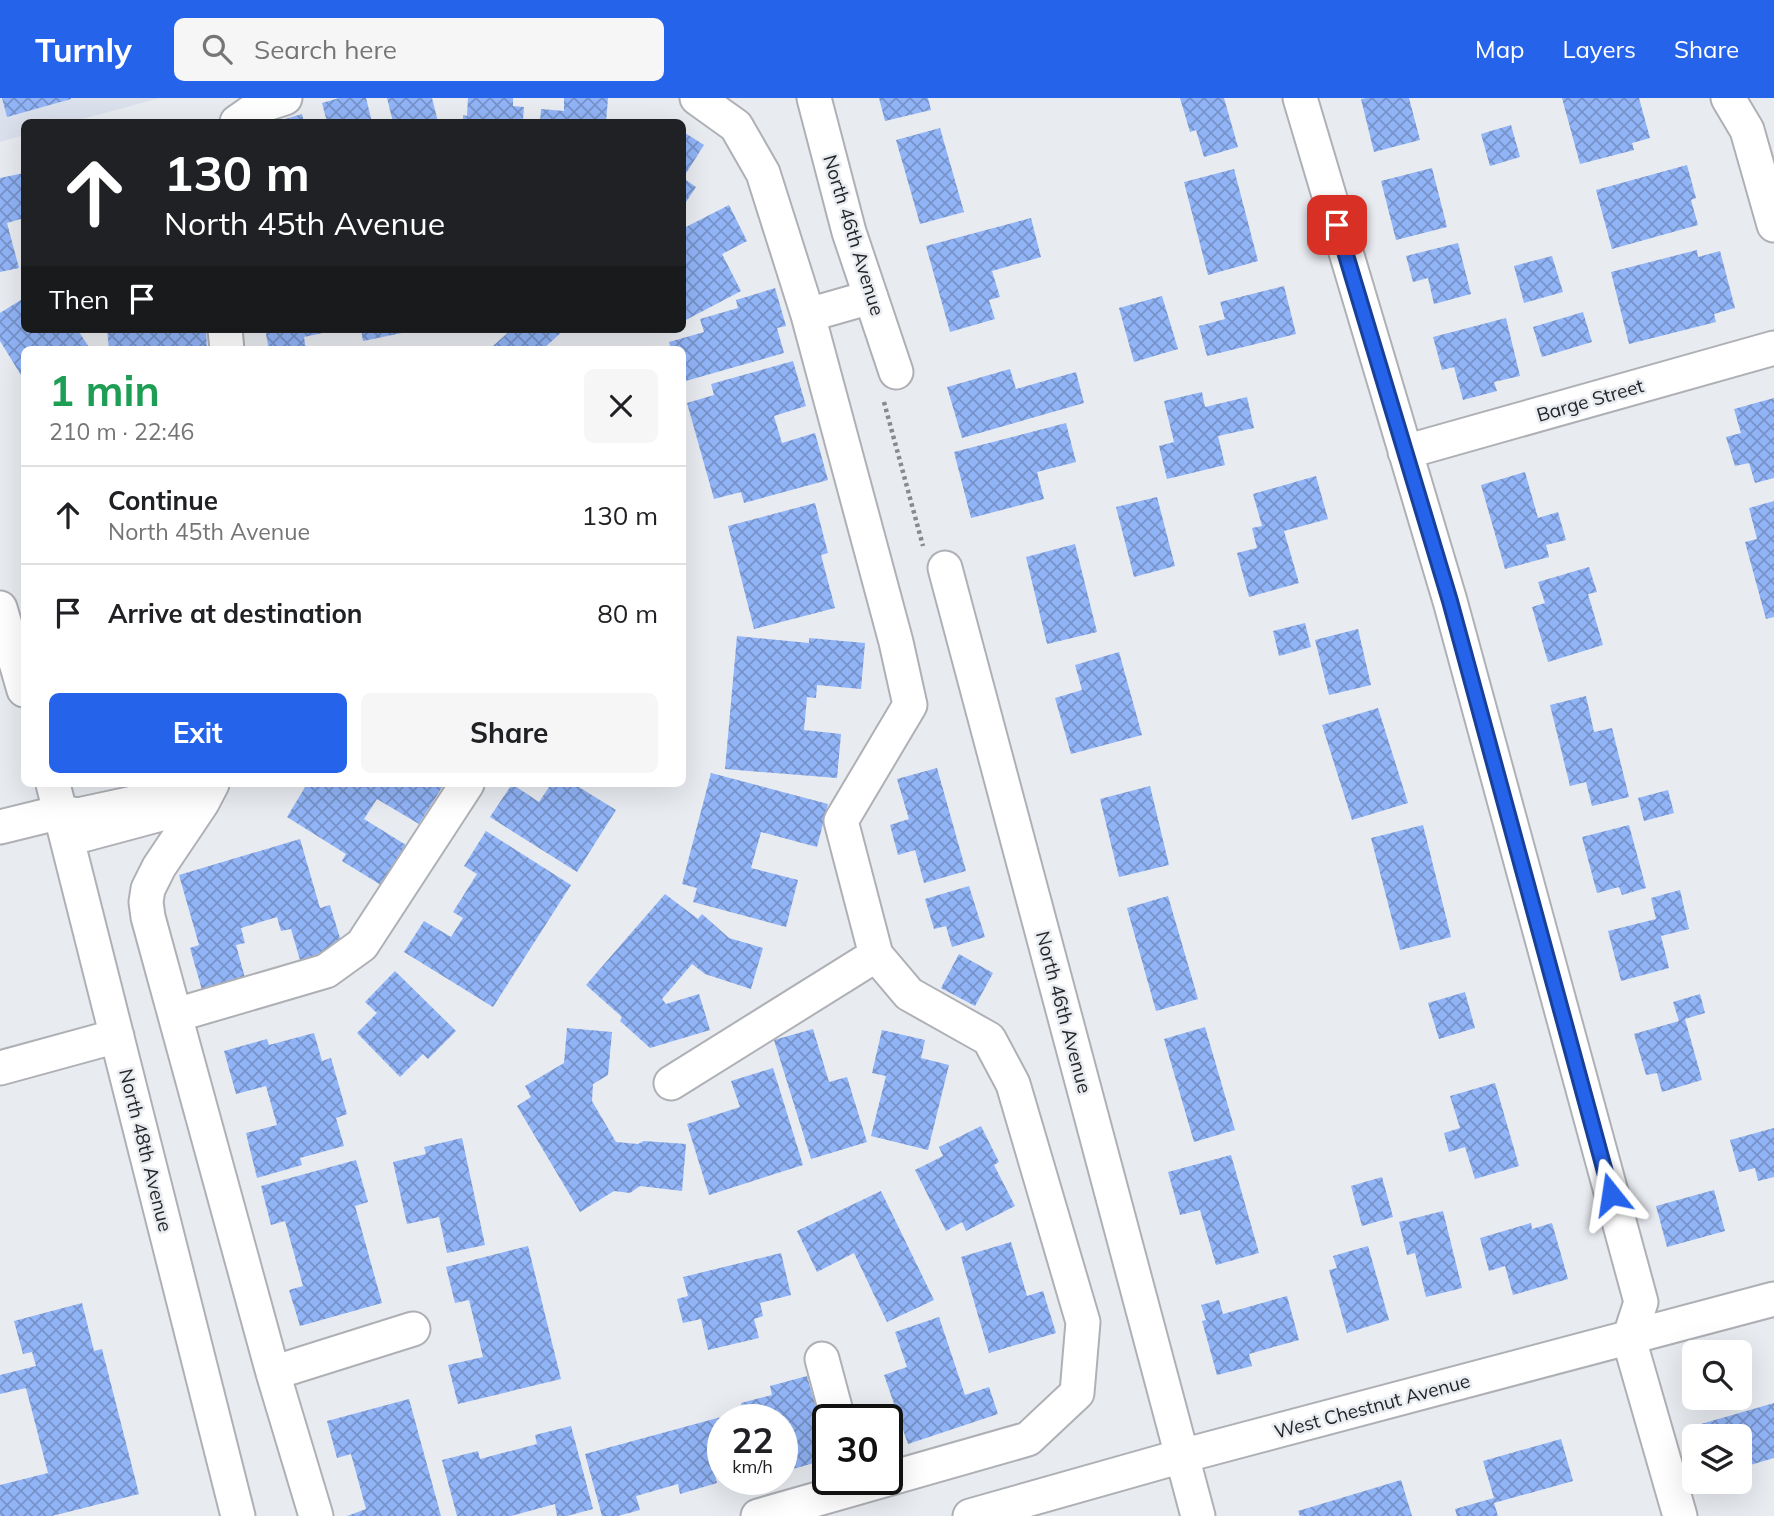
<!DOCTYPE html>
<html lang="en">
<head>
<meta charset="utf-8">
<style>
	body { margin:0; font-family:Mulish,sans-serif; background:#f6f6f6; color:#202124; height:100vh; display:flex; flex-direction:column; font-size:26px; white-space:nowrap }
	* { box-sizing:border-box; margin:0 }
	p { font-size:23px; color:#757577 }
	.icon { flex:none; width:38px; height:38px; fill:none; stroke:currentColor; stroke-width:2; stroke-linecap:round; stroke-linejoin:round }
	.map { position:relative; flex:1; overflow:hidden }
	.sheet { position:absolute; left:21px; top:248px; width:665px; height:441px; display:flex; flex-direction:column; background:#fff; border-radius:10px; box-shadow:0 7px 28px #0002 }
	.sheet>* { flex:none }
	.banner { position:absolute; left:21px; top:21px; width:665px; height:214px; border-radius:10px; box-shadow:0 7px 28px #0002; background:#202124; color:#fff; overflow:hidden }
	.buttons { position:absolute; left:1682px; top:1242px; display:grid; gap:14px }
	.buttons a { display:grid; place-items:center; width:70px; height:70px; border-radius:10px; background:#fff; box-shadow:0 7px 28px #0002; font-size:35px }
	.speed { position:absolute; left:707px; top:1306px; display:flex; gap:14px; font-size:35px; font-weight:700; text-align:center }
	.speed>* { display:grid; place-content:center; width:91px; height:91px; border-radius:50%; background:#fff; box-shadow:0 7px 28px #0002; line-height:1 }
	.speed small { font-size:18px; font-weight:400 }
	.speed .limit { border:4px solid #111; border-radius:10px; background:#fff; color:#111 }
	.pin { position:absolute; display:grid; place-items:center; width:60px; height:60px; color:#fff; margin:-30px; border-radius:14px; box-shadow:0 4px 10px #0006 }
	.me { position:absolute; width:77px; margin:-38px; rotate:345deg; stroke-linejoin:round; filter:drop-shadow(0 0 5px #0008) }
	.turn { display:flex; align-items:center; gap:24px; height:147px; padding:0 28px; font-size:32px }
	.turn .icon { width:91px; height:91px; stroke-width:2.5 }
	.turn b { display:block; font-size:49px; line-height:60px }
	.then { display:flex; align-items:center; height:66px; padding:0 28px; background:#0003; gap:14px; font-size:26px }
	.round { display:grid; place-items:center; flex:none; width:74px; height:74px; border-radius:10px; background:#f6f6f6 }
	.overview { display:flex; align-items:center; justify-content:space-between; height:119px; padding:0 28px }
	h1 { font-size:42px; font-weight:700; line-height:52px; color:#1e9e55 }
	.button { display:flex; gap:14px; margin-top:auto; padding:14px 28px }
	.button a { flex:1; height:80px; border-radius:10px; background:#2563eb; color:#fff; font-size:28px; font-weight:700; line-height:80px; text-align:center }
	.button a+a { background:#f6f6f6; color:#202124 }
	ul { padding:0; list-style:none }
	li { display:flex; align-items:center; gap:21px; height:98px; padding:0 28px; border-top:2px solid #e0e0e0 }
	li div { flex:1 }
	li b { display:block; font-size:26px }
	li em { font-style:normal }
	header { display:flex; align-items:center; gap:42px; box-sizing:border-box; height:98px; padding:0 35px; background:#2563eb; color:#fff }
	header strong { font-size:33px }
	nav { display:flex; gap:38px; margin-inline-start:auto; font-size:24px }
	.search { width:490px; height:63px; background:#f6f6f6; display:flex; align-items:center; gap:18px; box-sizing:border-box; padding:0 24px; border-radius:10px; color:#757577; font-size:26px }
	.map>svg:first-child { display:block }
	.built { fill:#dae0ec }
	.building { fill:url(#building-cross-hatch) }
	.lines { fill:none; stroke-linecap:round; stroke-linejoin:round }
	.minor-casing { stroke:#aeb0b5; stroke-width:37 }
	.path { stroke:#87898c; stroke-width:4.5; stroke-dasharray:3.5 3.5; stroke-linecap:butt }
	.minor { stroke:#fff; stroke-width:33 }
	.route-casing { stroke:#184099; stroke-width:18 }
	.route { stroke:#2563eb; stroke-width:12 }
	.labels { text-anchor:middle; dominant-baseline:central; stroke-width:5; stroke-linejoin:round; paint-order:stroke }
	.street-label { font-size:19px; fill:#242527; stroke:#e8ebf0 }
</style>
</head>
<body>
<header>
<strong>Turnly</strong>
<div class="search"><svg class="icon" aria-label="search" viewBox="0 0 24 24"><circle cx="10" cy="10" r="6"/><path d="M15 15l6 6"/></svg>Search here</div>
<nav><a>Map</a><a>Layers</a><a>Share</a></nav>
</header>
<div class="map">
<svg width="1774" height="1418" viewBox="0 0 1774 1418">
	<defs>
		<pattern id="building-cross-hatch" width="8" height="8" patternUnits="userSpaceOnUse" patternTransform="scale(1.75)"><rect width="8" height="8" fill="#91b4f7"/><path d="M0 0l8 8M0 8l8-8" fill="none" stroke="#7692c8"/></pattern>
	</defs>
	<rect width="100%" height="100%" fill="#e8ebf0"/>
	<path class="built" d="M0,0H160L71,24H24V37L0,44Z"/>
	<path class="building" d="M2,0H71V1L7,19Z
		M339,0H366L372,24H327L322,5Z
		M387,0H432L438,24H393Z
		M468,0H513V8L524,9L523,22L528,23V24H463V17L467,18Z
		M564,0H608L606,24H540L541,11L564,13Z
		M879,0H928L931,12L885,23Z
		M1180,0H1224L1238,49L1204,59L1196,32L1190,34Z
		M1367,0H1409L1420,42L1374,54L1361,1Z
		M1562,0H1639L1650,40L1632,45L1634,52L1580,66Z
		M302,16L304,24H275Z
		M1511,27L1520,59L1490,68L1481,36Z
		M940,30L964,114L920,126L896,42Z
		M682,33L704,47L683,80L696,89L682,110Z
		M1687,67L1696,100L1691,102L1698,127L1612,151L1596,92Z
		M1432,70L1447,129L1396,142L1381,83Z
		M1234,71L1258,163L1208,177L1184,84Z
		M24,75V120L7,125L19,170L0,174V80Z
		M729,107L747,143L722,156L741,193L682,224V131Z
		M1031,120L1041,159L992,173L1000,199L989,202L995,221L950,234L926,148Z
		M1458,145L1471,196L1434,206L1428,180L1413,184L1406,158Z
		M1697,152L1698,159L1720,153L1735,210L1714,216L1716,224L1629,246L1611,174Z
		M1552,158L1563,194L1524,205L1514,168Z
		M1284,188L1296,236L1207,258L1199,228L1225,221L1220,204Z
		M775,190L786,228L777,230L784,255L682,284V252H671L669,244L704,234L700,221L738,210L736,202Z
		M1162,198L1178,251L1134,264L1119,210Z
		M24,200V231H77L91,252H24V282L0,243V215Z
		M1583,214L1592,244L1542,259L1533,229Z
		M1506,220L1520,278L1494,284L1497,293L1463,302L1454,269L1442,272L1433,239Z
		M107,231H206L207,252H109Z
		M265,231H337V232L304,239L306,252H269Z
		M361,231H401L402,235L363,243Z
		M512,231H565L542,252H497L493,248Z
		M793,263L806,308L774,318L782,345L815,335L828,382L744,405L741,394L714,401L687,305L714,297L711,286Z
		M1010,271L1016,291L1076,274L1084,305L962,340L947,289Z
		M1202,294L1205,309L1247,299L1254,330L1218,338L1225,367L1167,381L1159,348L1174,344L1164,303Z
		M1774,300V380L1755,385L1749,365L1735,368L1726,339L1741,335L1734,311Z
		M1066,325L1076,364L1037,374L1044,401L971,420L954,354Z
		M1525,374L1538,420L1558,414L1566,442L1546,447L1549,459L1505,471L1481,387Z
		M1316,378L1328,421L1284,433L1299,485L1249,499L1237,455L1257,450L1252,430L1262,428L1253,396Z
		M1157,399L1175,468L1134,479L1116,409Z
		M1774,403V519L1766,521L1745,444L1757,441L1749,410Z
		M815,405L828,455L821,457L835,510L754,531L728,428Z
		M1075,446L1097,534L1047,546L1026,459Z
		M1589,469L1597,494L1588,496L1603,547L1548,564L1532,509L1545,505L1538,484Z
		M1305,525L1311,549L1279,558L1273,533Z
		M1358,531L1371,587L1329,597L1315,542Z
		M737,538L809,545V540L865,545L861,591L817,587L816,600L807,599L804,632L841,636L837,680L725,671Z
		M1119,554L1142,637L1071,656L1055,600L1082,592L1075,567Z
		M1586,598L1594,634L1612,630L1629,699L1592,708L1586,684L1570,688L1550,607Z
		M1378,610L1408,705L1352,722L1322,627Z
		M937,670L966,773L924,785L915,752L898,757L890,727L909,721L897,681Z
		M711,675L828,706L817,749L761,734L751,770L798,782L786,829L693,804L697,790L682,786Z
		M307,686H444L419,726L377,701L364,721L406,747L381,787L342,763L346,756L287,719Z
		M512,686L539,704L551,686H574L616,712L577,774L490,719Z
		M1150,688L1169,767L1119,779L1100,701Z
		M1668,692L1674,715L1644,723L1638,700Z
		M1423,727L1451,839L1400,852L1371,740Z
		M1629,727L1646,790L1622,797L1619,789L1597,795L1582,739Z
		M486,733L571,787L493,909L404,854L424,823L451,839L463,820L453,814L477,776L464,768Z
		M300,741L320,810L330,807L343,850L300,862L291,831L281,833L277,819L241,830L245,845L236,847L245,880L202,892L190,850L199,847L179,777Z
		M969,788L985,839L952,849L946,828L934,831L925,801Z
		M1680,792L1689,831L1661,838L1669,870L1621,883L1608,833L1656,821L1651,800Z
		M665,796L698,821L702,816L729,840L763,850L751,891L705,876L692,866L662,901L666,906L699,896L710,932L650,950L620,923L622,919L586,887Z
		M1168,798L1198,901L1156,913L1127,810Z
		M959,856L993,875L975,908L941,890Z
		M395,873L456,933L428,961L423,956L400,979L357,935L377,915L365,904Z
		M1465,894L1475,930L1439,941L1428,905Z
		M1700,896L1705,915L1685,921L1702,982L1662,994L1657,975L1646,977L1634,936L1679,923L1673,904Z
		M1205,929L1235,1032L1194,1044L1164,941Z
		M567,930L612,934L608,977L593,986L592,1003L616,1044L638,1046L644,1043L686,1046L682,1093L640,1088L630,1095L614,1093L580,1114L517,1008L531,999L525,988L564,965Z
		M813,931L829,984L847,979L867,1044L811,1061L774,942Z
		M882,932L925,942L921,960L949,967L928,1052L871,1038L886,978L872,975Z
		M314,935L322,963L331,960L347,1016L336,1020L344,1048L300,1060L302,1067L257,1080L246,1035L277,1027L266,988L236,996L224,953L267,941L269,947Z
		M773,970L803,1067L709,1097L687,1026L740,1009L731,983Z
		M1495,985L1519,1068L1475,1081L1465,1049L1449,1054L1444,1035L1460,1030L1450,998Z
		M981,1028L999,1064L994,1067L1015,1108L966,1133L962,1124L946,1133L915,1072L943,1058L939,1049Z
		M1774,1030V1079L1758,1083L1755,1070L1739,1074L1730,1042Z
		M462,1040L485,1147L447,1155L439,1119L407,1126L393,1064L426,1056L424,1049Z
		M1231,1057L1259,1155L1216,1167L1200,1112L1180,1117L1168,1074Z
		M356,1062L368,1104L355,1108L382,1205L300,1228L289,1192L303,1188L285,1123L271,1127L261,1088Z
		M1382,1079L1393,1119L1362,1128L1351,1088Z
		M1714,1092L1725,1133L1667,1149L1656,1108Z
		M881,1093L934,1202L887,1224L854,1155L817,1174L797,1133Z
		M1443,1113L1462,1190L1426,1199L1415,1155L1407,1157L1399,1124Z
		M1531,1125L1532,1131L1552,1125L1568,1181L1513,1197L1505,1168L1489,1173L1480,1140Z
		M1011,1144L1027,1198L1043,1193L1056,1235L989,1255L961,1159Z
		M528,1148L561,1281L458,1306L448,1267L483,1259L469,1202L455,1205L446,1169Z
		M1368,1148L1389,1222L1347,1235L1329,1172L1337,1170L1333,1158Z
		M781,1155L791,1197L760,1205L763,1218L754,1221L759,1240L708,1252L701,1221L683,1225L677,1201L688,1198L683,1179Z
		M1287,1198L1299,1242L1249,1256L1252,1268L1217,1277L1202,1223L1206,1222L1201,1207L1219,1202L1223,1216Z
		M82,1205L94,1253L102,1251L139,1396L52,1418H0V1387L48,1375L26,1290L0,1296V1277L36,1268L32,1254L23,1256L14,1223Z
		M939,1219L965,1297L989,1289L998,1316L908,1346L884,1277L907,1269L895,1234Z
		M807,1278L828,1352V1361L793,1371L789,1356L782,1358V1321H723V1375L715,1377L717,1385L680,1396L678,1386L636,1398L640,1412L618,1418H602L585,1356L743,1313L741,1305L772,1297L770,1288Z
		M409,1301L441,1418H347L366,1411L351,1356L337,1360L327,1323Z
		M1774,1305V1360L1740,1370V1339H1705L1701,1326Z
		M571,1328L593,1411L567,1418H557L555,1406L511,1418H457L442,1362L478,1353L480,1361L537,1346L535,1337Z
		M1561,1341L1573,1383L1494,1405L1498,1418H1457L1455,1411L1494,1400L1483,1363Z
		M1401,1382L1412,1418H1300L1298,1413Z"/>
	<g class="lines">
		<defs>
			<path id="minor" d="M697,0L736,28L763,75L808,217L896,544L910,607L841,723L876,857L909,896L989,941L1013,986L1083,1224L1077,1295L1028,1341L758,1418
				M814,0L849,134L896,274
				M1300,0L1450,503L1641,1204L1629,1241L1680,1418
				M1728,0L1747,32L1774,127
				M237,24L260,8L285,0
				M808,217L871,199
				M225,231L227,252
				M1405,354L1774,250
				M945,470L1198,1418
				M0,510L24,592
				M53,686L238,1418
				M212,686L202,705L159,769L148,791L146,804L148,819L273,1275L316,1418
				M0,729L61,714L78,717L171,697L202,705L68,741
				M176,917L326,873L362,847L467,686
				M0,970L117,938
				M671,985L876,857
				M822,1261L838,1321
				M273,1275L413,1231
				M970,1418L1182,1358L1774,1201"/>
		</defs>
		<use href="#minor" class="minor-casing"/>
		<path class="path" d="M884,304L923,448"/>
		<use href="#minor" class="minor"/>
	</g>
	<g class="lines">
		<defs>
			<path id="route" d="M1337,127L1450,503L1611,1096"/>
		</defs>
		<use href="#route" class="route-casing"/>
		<use href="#route" class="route"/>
	</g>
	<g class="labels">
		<g class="street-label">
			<text transform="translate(854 137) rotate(73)">North 46th Avenue</text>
			<text transform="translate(1590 302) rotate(-16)">Barge Street</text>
			<text transform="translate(1064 914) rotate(75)">North 46th Avenue</text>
			<text transform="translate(146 1052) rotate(76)">North 48th Avenue</text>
			<text transform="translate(1372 1308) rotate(-15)">West Chestnut Avenue</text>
		</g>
	</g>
</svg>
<div class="buttons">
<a><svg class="icon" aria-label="search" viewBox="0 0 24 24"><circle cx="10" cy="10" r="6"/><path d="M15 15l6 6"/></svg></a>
<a><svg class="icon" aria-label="layers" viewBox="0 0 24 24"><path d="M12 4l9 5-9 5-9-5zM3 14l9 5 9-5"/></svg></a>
</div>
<div class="speed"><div>22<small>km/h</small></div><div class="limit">30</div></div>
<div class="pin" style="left:1337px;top:127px;background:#d93025"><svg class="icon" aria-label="arrive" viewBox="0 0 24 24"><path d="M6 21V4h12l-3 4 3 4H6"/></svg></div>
<svg class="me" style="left:1611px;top:1096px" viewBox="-20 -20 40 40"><path d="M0-17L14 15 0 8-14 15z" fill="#2563eb" stroke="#fff" stroke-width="4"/></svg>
<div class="banner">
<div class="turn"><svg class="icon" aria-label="ahead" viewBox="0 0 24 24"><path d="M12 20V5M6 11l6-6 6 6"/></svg><div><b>130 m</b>North 45th Avenue</div></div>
<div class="then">Then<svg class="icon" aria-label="arrive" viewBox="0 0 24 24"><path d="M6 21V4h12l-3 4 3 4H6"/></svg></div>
</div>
<section class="sheet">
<div class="overview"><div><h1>1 min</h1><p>210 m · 22:46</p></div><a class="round"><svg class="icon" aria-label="close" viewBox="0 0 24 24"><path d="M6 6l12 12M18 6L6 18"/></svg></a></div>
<ul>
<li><svg class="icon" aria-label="ahead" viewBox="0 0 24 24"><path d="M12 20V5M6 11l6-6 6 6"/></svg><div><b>Continue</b><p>North 45th Avenue</p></div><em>130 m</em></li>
<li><svg class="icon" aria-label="arrive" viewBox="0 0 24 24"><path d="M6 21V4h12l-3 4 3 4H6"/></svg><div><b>Arrive at destination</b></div><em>80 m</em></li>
</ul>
<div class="button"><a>Exit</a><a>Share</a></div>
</section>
</div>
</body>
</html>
